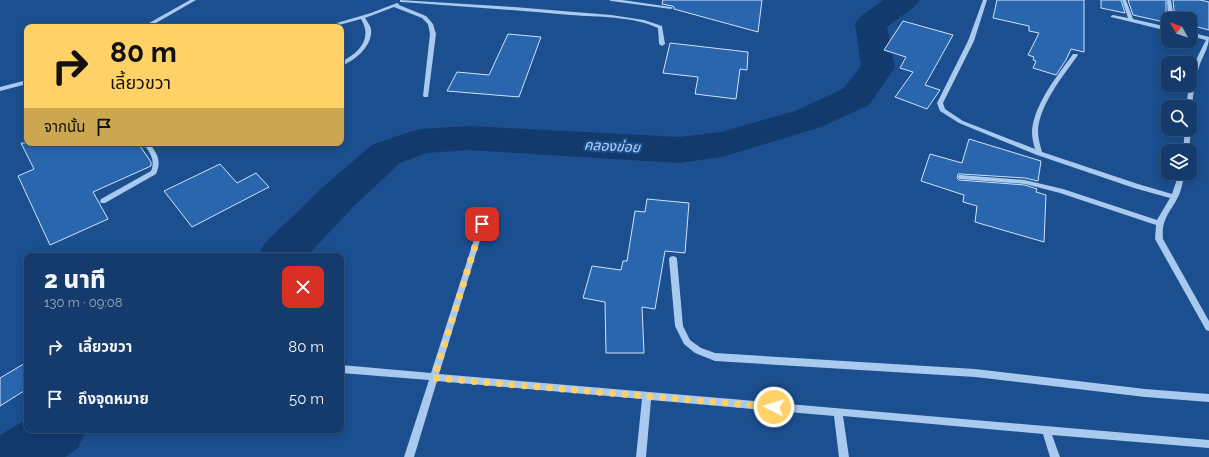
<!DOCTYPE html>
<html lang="th">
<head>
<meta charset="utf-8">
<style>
	body { margin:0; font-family:Raleway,"Noto Sans Thai",sans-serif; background:#214673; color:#f1f3f6; height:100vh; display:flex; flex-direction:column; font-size:15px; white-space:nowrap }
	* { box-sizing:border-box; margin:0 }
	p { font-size:13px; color:#9dadc1 }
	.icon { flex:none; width:22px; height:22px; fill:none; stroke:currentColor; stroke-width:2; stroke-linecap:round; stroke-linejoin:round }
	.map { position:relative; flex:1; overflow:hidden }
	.drawer { position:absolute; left:24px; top:253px; width:320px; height:180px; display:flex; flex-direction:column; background:#143b6b; border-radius:8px; box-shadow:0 2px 10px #0003,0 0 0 1px #33557e }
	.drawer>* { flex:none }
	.guide { position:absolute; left:24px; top:24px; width:320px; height:122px; border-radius:8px; box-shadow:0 2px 10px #0003,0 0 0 1px #33557e; background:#ffd166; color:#111; overflow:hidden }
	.needle { width:26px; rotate:310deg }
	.tools { position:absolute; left:1161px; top:12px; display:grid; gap:8px }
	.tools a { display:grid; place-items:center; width:36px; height:36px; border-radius:8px; background:#143b6b; box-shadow:0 2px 10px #0003,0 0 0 1px #33557e; font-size:20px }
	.pin { position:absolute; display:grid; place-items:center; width:34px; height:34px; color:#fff; margin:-17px; border-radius:8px; box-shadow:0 2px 6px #0006 }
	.me { position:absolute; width:44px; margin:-22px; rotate:275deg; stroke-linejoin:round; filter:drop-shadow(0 0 3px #0008) }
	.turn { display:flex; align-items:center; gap:14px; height:84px; padding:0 20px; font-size:18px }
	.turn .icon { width:52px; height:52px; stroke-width:2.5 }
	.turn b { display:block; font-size:28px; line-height:34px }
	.then { display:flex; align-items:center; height:38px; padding:0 20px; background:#0003; gap:8px; font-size:15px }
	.round { display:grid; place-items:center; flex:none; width:42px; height:42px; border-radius:8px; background:#214673 }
	.head { display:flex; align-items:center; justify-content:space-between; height:68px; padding:0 20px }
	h1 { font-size:24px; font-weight:800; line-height:30px }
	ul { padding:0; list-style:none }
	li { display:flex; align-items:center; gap:12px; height:52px; padding:0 20px }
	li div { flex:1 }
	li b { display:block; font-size:15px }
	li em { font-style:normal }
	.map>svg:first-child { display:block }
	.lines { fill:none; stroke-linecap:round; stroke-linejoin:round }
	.river { fill:#123a6d; fill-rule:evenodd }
	.building { fill:#2a66ad; stroke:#cfe3fa }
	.minor { fill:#a9c9ee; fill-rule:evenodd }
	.route { stroke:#ffd166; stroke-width:7; stroke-dasharray:0 12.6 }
	.labels { text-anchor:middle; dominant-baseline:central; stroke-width:4; stroke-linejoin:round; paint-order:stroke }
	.water-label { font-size:14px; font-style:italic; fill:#b5d3f5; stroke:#1b4f8f }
</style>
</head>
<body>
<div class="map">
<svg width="1209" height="457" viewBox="0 0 1209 457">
	<rect width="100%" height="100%" fill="#1b4f8f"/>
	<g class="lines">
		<path class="river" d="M883,0H920C914,9 896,19 887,27L895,67L869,105L821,127L722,157L679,163L469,150L426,153L400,163L354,206L307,256H258L264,244L324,186L372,145L409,132L422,129L469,126L679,137L721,132L795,111L843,89L861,66L855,24L860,17Z
			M27,419V430H86L78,448L65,457H0V435Z"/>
	</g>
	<path class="building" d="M663,0H762L758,32L674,9V7L672,6L662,4Z
		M997,0H1084V52L1071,49L1066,60L1056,75L1033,68L1036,61L1033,60L1034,57L1028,55L1039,33L1029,31V26L993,18Z
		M1101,0H1121L1125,13L1101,8Z
		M1128,0H1166V19L1164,18V22L1133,15Z
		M1173,0H1200L1209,2V30L1190,25V19H1175Z
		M903,21L953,35L925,85L940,90L927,109L895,97L913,72L900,68L906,57L884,50Z
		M508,34L541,37L519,97L447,91L457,72L489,75Z
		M670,43L748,52L747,70L740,69L736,99L695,94L698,77L663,73Z
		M969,139L1041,161L1038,181L1025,178L961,174H958L957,178L959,180L1025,185L1037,189L1036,192L1046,195L1044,242L975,222L977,206L963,202L964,195L921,181L930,154L962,163Z
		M21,143H138L151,162V166L93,192L108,219L50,245L18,176L34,169Z
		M220,164L237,183L256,173L269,187L192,227L164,191Z
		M647,199L689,203L685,253L665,251L655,309L642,307L644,353H606L605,302L583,298L592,266L621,270L623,261H627L635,211L645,212Z
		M27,362V389L0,406V378Z"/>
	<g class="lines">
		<path class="minor" d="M190,0H196L149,27H142Z
			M400,0L514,7L611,15L644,20L662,26L665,44L662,46L659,44L658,28C633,16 597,17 570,15C514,10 458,6 402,2H400Z
			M609,0H622L671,7L673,8L671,9L611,1Z
			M983,0H987L974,41L943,103L945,109L963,121L1035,149C1033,143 1032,137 1032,131C1034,104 1058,75 1073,54H1077L1078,55C1063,76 1040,104 1038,130C1038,138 1040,145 1042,152L1138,184L1172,194L1179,173H1185C1183,180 1182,188 1179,195C1171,212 1161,218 1163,239L1209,321V331L1206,330L1155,239L1156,225L1060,193L1025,184L959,179L958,177L959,175H961L1025,180L1063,189L1157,220L1170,198L1134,188L1037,155L959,123L940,111L937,103L968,41Z
			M1122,0H1126L1133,19L1168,27V31L1111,17V16L1113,15L1128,18Z
			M1167,0H1171L1174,19H1168Z
			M397,3L399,4V5L426,16L433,24L436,34L428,97H424L423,96L430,34L428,24L422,18L394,7L365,18C367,21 370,25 371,29C373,46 355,61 341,66V62C359,53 373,39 361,19L332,27H323L371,13Z
			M1190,32L1209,37C1209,48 1202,57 1199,67C1195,80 1193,93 1192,107L1190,109V107H1186L1189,85H1190C1190,69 1199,54 1206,40L1190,36Z
			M27,80V84L0,91V87Z
			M1190,128L1191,129L1189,151H1183L1185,129H1190Z
			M143,143H149C157,153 162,161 156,174L105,203H101L100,201L101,199L151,171C156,159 149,152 143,143Z
			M482,221L485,224L439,374L1209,440V448L1052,435L1060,457H1050L1043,434L843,416L849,457H839L834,416L651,400L646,457H636L642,399L437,381L414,457H404L429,380L341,373V365L431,373L479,224Z
			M673,256L676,257L677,259L683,326L690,340L701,348L715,353L975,369L1145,389L1209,394V402L1145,397L975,377L715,361L695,353L684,344L675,326L669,259L670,257Z"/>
	</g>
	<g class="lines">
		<path class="route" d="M482,224L434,378L774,407"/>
	</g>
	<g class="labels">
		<g class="water-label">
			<text transform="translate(612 146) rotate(3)">คลองข่อย</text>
		</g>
	</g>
</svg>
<div class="tools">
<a><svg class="needle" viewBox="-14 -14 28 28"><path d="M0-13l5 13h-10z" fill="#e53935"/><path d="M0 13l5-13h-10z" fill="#9dadc1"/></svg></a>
<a><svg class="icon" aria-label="sound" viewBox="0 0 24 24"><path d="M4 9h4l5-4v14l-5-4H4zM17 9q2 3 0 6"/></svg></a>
<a><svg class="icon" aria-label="search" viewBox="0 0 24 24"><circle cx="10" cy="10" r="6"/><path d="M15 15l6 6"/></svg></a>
<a><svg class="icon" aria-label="layers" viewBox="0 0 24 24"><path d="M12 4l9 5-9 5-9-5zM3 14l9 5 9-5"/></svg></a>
</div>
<div class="pin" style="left:482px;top:224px;background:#d93025"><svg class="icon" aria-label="arrive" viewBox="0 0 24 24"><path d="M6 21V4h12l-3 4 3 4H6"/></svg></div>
<svg class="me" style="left:774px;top:407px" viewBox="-20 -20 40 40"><circle r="17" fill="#ffd166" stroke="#fff" stroke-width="3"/><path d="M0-11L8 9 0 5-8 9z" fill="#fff"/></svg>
<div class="guide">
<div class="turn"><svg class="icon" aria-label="right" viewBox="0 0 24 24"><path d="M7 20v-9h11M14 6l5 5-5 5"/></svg><div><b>80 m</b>เลี้ยวขวา</div></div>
<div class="then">จากนั้น<svg class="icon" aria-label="arrive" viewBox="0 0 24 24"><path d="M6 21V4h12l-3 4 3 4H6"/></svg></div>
</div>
<section class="drawer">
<div class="head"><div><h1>2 นาที</h1><p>130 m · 09:08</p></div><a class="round" style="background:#d93025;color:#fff"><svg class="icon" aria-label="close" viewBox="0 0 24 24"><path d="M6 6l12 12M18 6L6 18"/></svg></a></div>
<ul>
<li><svg class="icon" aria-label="right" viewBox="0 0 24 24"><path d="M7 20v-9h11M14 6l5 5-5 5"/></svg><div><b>เลี้ยวขวา</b></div><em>80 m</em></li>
<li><svg class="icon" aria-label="arrive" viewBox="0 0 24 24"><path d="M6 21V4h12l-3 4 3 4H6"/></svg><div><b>ถึงจุดหมาย</b></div><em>50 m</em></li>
</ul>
</section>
</div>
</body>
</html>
